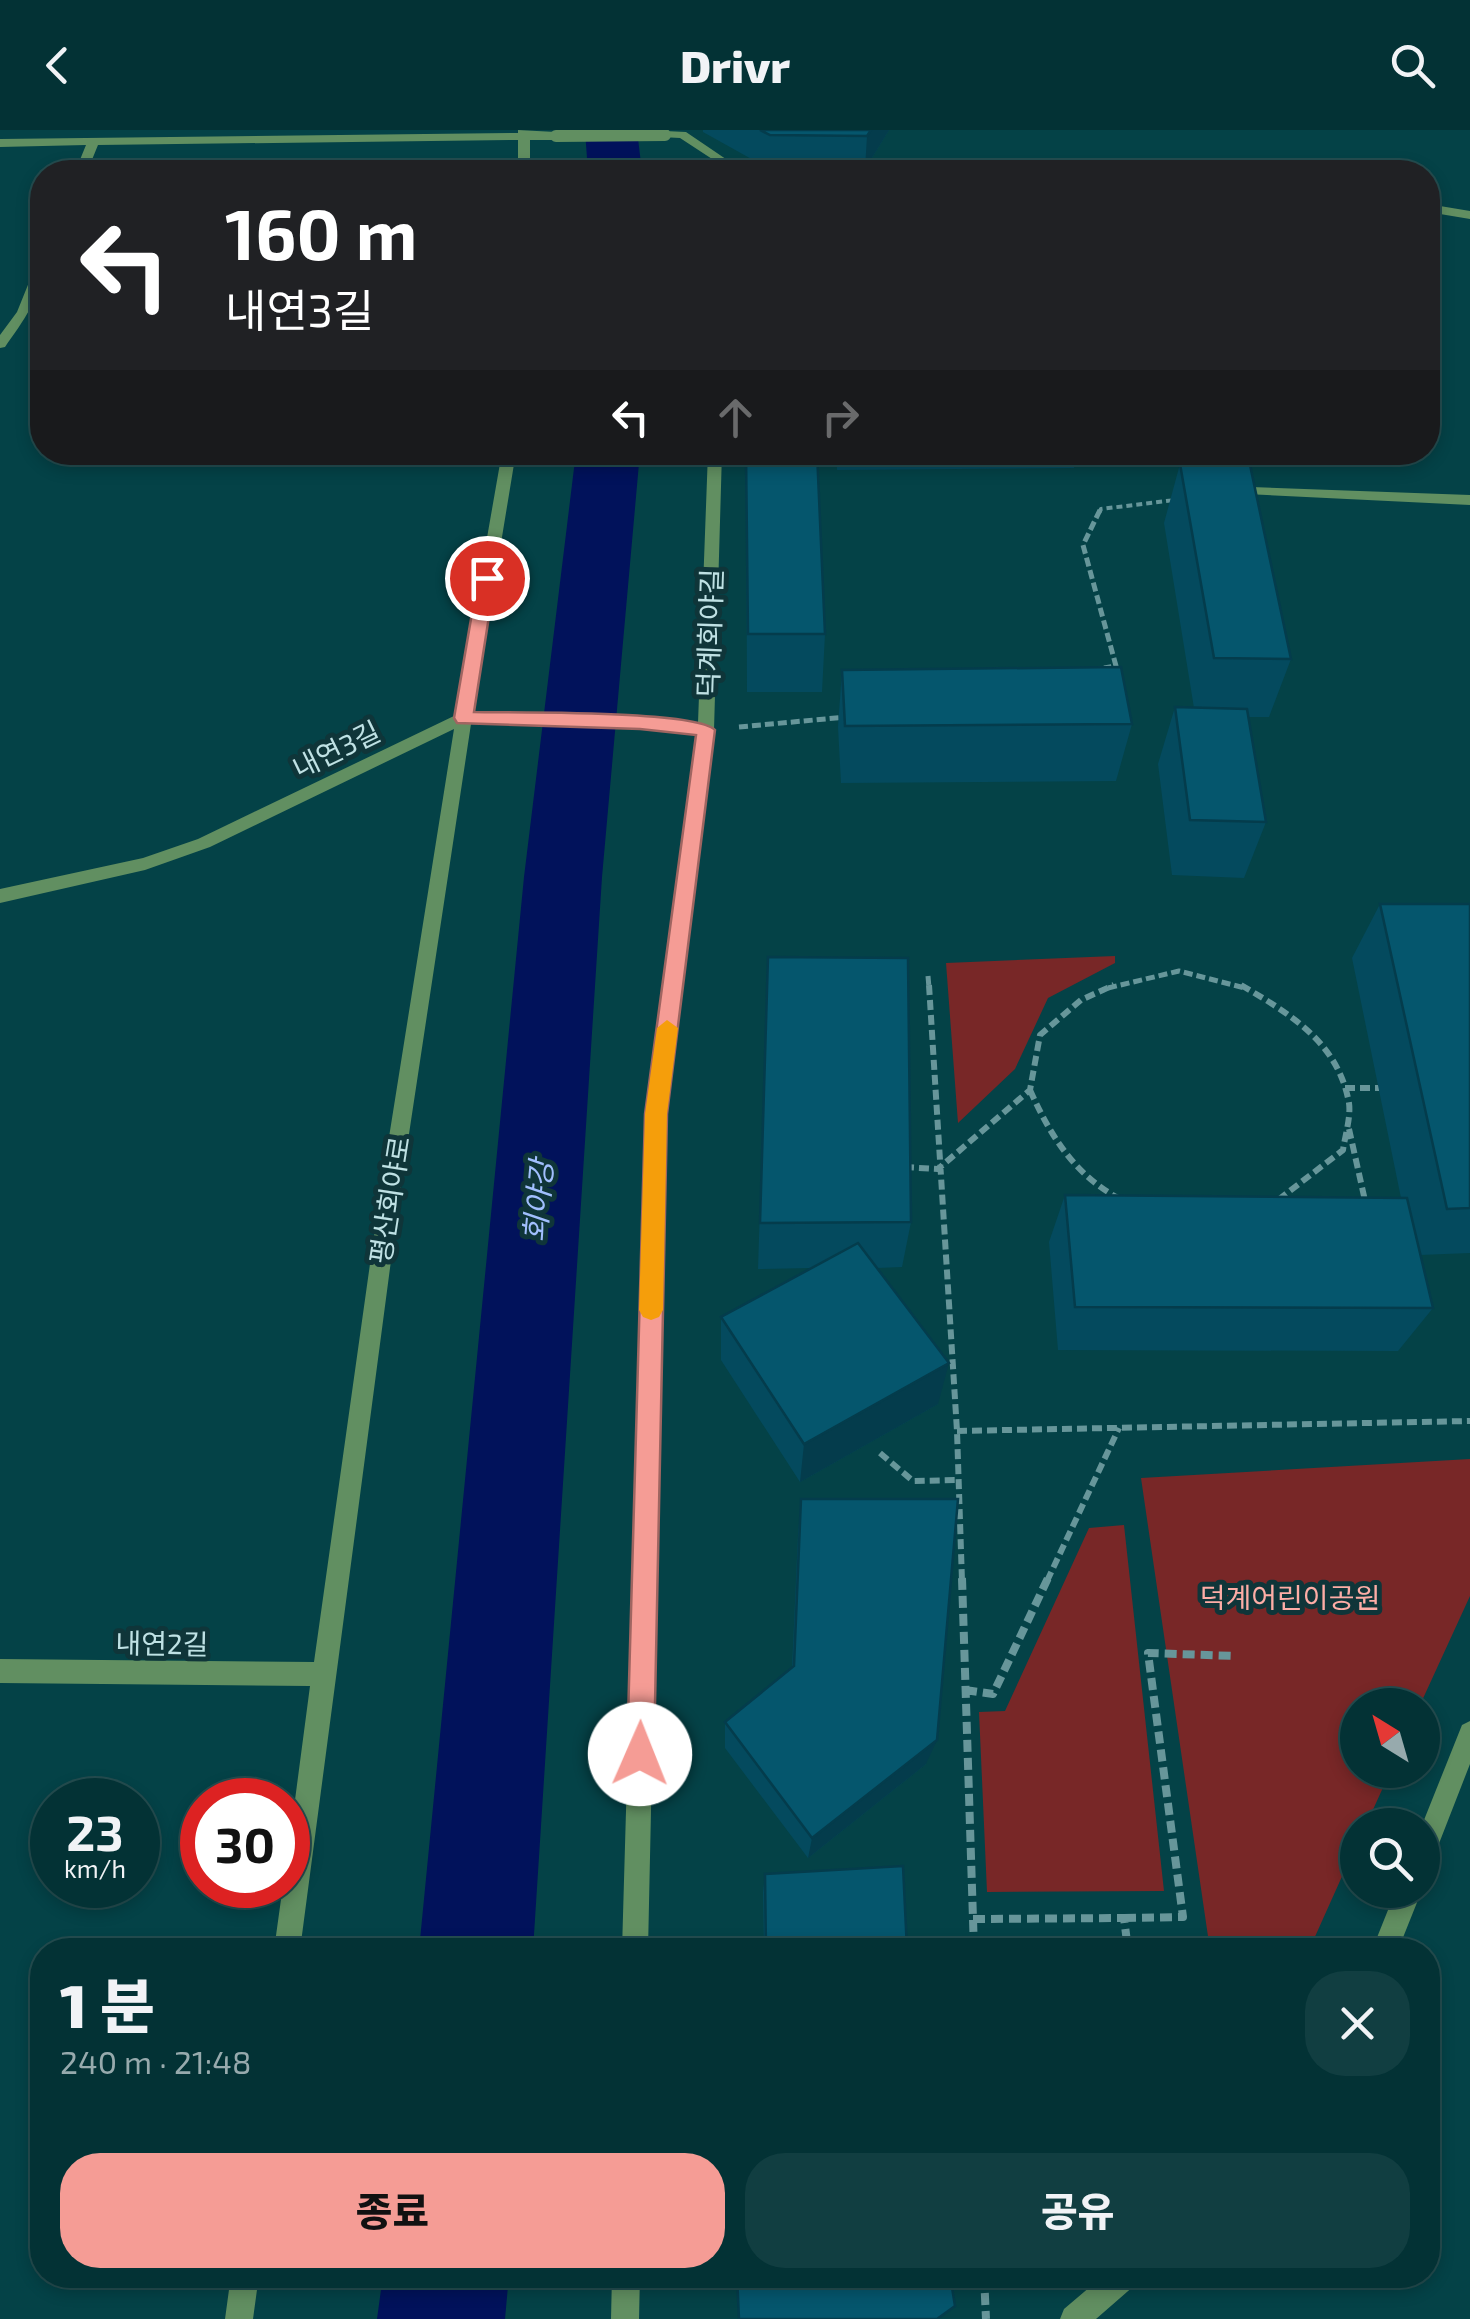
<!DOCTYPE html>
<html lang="ko">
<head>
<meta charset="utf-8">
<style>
	body { margin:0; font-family:"Exo 2","Noto Sans KR",sans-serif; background:#113e41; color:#f1f3f6; height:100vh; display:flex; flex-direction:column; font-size:38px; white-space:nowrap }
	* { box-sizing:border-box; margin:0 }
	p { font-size:32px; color:#97aaad }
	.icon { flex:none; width:55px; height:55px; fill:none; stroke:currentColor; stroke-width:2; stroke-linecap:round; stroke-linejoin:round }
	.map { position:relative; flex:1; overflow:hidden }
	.details { position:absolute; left:30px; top:1808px; width:1410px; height:350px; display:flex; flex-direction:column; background:#033235; border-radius:40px; box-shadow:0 5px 15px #0003,0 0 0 2px #244d50 }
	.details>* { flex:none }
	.top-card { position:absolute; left:30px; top:30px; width:1410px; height:305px; border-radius:40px; box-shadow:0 5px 15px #0003,0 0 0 2px #244d50; background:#202124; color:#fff; overflow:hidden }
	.needle { width:65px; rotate:323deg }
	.controls { position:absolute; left:1340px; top:1558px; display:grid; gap:20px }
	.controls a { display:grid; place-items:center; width:100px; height:100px; border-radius:50%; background:#033235; box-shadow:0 5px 15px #0003,0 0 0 2px #244d50; font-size:50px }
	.speed { position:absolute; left:30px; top:1648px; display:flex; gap:20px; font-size:50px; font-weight:700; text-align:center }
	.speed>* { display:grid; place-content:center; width:130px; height:130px; border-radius:50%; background:#033235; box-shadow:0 5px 15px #0003,0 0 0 2px #244d50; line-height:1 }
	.speed small { font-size:25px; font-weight:400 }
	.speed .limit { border:15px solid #d22; background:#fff; color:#111 }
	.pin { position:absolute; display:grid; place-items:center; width:85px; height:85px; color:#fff; margin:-42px; border:5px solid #fff; border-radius:50%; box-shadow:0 2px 10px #0007 }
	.me { position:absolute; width:110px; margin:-55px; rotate:1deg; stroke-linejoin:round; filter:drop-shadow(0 0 8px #0008) }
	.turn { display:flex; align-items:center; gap:35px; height:210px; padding:0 30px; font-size:45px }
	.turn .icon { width:130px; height:130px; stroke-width:2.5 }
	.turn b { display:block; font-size:70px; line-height:85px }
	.lanes { display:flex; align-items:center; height:95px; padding:0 30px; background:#0003; justify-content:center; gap:50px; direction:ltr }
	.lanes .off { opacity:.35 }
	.round { display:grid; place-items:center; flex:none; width:105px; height:105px; border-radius:40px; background:#113e41 }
	.head { display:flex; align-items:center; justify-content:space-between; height:170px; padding:0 30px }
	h1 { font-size:60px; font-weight:800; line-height:75px }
	.primary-button { display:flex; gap:20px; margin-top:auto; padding:20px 30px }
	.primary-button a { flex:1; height:115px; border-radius:40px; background:#f59c95; color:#111; font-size:40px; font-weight:800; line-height:115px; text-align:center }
	.primary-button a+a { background:#113e41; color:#f1f3f6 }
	header { display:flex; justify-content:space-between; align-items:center; height:130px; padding:0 30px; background:#033235; font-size:45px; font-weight:800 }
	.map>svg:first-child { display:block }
	.green { fill:#782727 }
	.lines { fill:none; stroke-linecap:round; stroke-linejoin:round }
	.river { fill:#01125b; fill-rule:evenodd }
	.path-far3 { stroke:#67969a; stroke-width:4; stroke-dasharray:6 4; stroke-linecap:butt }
	.path-far2 { stroke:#67969a; stroke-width:5; stroke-dasharray:9 4; stroke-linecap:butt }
	.path-far1 { stroke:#67969a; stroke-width:6; stroke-dasharray:10 5; stroke-linecap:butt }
	.path { stroke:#67969a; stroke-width:8; stroke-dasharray:12 6; stroke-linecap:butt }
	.street { fill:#618f61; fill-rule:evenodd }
	.street-bridge { stroke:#618f61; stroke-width:12 }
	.wall { fill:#044a5e }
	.shaded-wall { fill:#043c4c }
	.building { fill:#05566d; stroke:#043c4c; stroke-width:2.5 }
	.route { fill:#f59c95; stroke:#9f6561; stroke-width:2.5 }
	.slow { fill:#f59e0b }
	.labels { text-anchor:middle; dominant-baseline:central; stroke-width:10; stroke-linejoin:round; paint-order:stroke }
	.street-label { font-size:28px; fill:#bfe1e4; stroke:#0f3539 }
	.park-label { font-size:28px; fill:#fdada6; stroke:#0f3539 }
	.water-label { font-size:30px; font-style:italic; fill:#a1bffe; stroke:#0f3539 }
</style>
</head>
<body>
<header><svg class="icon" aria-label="back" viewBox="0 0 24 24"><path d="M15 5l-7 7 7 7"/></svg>Drivr<svg class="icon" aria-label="search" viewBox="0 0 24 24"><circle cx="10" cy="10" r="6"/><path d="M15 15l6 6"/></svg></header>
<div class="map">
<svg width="1470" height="2189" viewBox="0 0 1470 2189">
	<rect width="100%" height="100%" fill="#044247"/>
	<path class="green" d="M1115,826V833L1048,868L1015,939L958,993L946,833Z
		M1470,1329V1466L1420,1575H1358V1640H1391L1366,1695H1358L1357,1713L1309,1820H1210L1141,1348Z
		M1124,1395L1164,1761L987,1762L979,1582L1005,1581L1089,1398Z"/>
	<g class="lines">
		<path class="river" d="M585,0H637L642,42H588Z
			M576,322H640L602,747L533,1820H419L524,747Z
			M383,2145H509L505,2189H377Z"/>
		<path class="path-far3" d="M1099,383L1101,379L1175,370"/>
		<path class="path-far2" d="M1100,380L1083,415L1116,536L1104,538
			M739,597L846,587
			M928,846L929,858
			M1108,858L1179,841L1245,858"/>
		<path class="path-far1" d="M929,855L957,1301L962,1451
			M1241,855C1290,884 1338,912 1349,973C1351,987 1345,1006 1343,1020L1278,1070
			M1345,958H1379
			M1030,960C1050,1005 1074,1044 1118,1068
			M1349,999L1366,1075
			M904,1037L938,1039L1030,960L1040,905L1081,870L1114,855
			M957,1301L1470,1291
			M880,1323L913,1351L958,1350
			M1047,1451L1119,1298"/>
		<path class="path" d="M962,1448L974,1820
			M965,1560L993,1564L1048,1448
			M1124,1788L1183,1787L1148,1523L1236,1526
			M973,1789L1124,1788L1128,1820
			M984,2145L986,2189"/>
		<path class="street" d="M518,0L556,2L562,6L556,10H530V42H518V10L98,15L87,42H75L86,15L0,17V9L518,3Z
			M665,1L686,2L745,42H732L680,8L661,7L659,5Z
			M1428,74L1470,81V89L1428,82Z
			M42,131C44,164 24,190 5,217L0,218V205L17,182L36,135Z
			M502,322H516L473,583L640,586L698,593L708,322H722L714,600L666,984L648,1820H622L646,984L697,605L640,598L471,594L399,1070L300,1820H274L283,1755H288V1723L310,1556L0,1553V1529L314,1532L379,1070L454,599L210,717L145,740L0,773V759L143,728L198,709L456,585Z
			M1251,357L1470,365V375L1246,364L1244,361Z
			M1470,1591V1634L1431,1734L1422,1737V1695L1462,1595Z
			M1396,1760H1422L1398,1820H1372Z
			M231,2145H259L253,2189H225Z
			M612,2145H640L639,2189H611Z
			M1104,2145H1139L1135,2155L1096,2189H1060L1064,2179Z"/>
		<path class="street-bridge" d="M556,6L665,5"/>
	</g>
	<path class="wall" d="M703,0H889L865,39H797L764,36L703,2Z
		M746,322L825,504L822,562H747Z
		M836,322H1077L1074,338L837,340Z
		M1180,334L1291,529L1269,587H1248L1266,692L1244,748L1172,745L1158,634L1175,577L1194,578L1164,393Z
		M842,540L1132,594L1116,651L841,653L838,597Z
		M1380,774H1470V1123L1420,1125L1433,1178L1398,1221L1058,1220L1049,1112L1065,1065L1401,1068L1352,828Z
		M768,827L911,1092L902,1137L877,1138L938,1274L800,1352L721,1230V1187L811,1138L758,1139Z
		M801,1369L926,1634L808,1728L725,1618V1592L792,1538L798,1405Z
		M765,1744L907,1820H764L763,1762Z"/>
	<path class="shaded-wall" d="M871,0H889L865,39L867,6Z
		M949,1233L938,1274L800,1352L804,1314Z
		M937,1610L926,1634L808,1728L812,1708Z"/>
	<path class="building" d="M760,0H871L867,6L770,5Z
		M797,35L798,42H743V36Z
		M1133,36L1135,42H1081L1080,37Z
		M746,322H817L825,504H748Z
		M1180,334L1250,335L1291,529L1214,528Z
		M1121,537L1132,594L845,596L842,540Z
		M1175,577L1247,579L1266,692L1190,690Z
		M1380,774H1470V1078L1447,1079Z
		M768,827L908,828L911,1092L760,1093Z
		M1065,1065L1407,1068L1433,1178L1075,1177Z
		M858,1113L949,1233L804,1314L721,1187Z
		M801,1369H958L937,1610L812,1708L725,1592L794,1536Z
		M903,1736L907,1820H766L765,1744Z
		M737,2145H950L955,2176L937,2189H739Z"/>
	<path class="route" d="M487,442L495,448L474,582C512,583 696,580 715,600L667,984L654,1624L650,1633L640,1637L631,1633L627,1624L645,984L696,605L640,599L457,593L454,588L478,448Z"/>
	<path class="slow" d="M667,890L678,898L667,984L663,1180L659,1187L651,1190L643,1187L639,1180L645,984L657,898Z"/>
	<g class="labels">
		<g class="street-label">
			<text transform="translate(709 503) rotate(-88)">덕계회야길</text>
			<text transform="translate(336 619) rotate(-26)">내연3길</text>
			<text transform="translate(389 1070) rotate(-81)">평산회야로</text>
			<text transform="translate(162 1513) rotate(1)">내연2길</text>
		</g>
		<g class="park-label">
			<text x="1290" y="1467">덕계어린이공원</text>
		</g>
		<g class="water-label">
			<text transform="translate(537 1071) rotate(-85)">회야강</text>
		</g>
	</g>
</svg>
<div class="controls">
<a><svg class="needle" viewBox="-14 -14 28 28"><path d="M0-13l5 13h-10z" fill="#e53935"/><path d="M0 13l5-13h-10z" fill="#97aaad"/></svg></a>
<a><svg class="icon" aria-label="search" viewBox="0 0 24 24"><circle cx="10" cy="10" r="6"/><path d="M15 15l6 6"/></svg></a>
</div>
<div class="speed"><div>23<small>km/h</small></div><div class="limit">30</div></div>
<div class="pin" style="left:487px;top:448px;background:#d93025"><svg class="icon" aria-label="arrive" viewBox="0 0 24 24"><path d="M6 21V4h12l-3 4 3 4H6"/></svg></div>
<svg class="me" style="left:640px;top:1624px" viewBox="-20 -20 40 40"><circle r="19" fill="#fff"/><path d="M0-13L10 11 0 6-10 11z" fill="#f59c95"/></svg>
<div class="top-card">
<div class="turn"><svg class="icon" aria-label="left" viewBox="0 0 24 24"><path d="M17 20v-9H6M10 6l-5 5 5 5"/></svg><div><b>160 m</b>내연3길</div></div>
<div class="lanes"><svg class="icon" aria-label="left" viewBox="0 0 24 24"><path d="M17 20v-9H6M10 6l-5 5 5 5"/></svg><svg class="icon off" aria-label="ahead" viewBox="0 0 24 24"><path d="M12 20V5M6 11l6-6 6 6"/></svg><svg class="icon off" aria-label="right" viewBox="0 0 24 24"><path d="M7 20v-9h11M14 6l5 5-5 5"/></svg></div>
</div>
<section class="details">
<div class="head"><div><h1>1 분</h1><p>240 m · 21:48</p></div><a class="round"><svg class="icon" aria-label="close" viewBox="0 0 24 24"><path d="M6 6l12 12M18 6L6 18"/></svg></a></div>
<div class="primary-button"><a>종료</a><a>공유</a></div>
</section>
</div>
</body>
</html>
